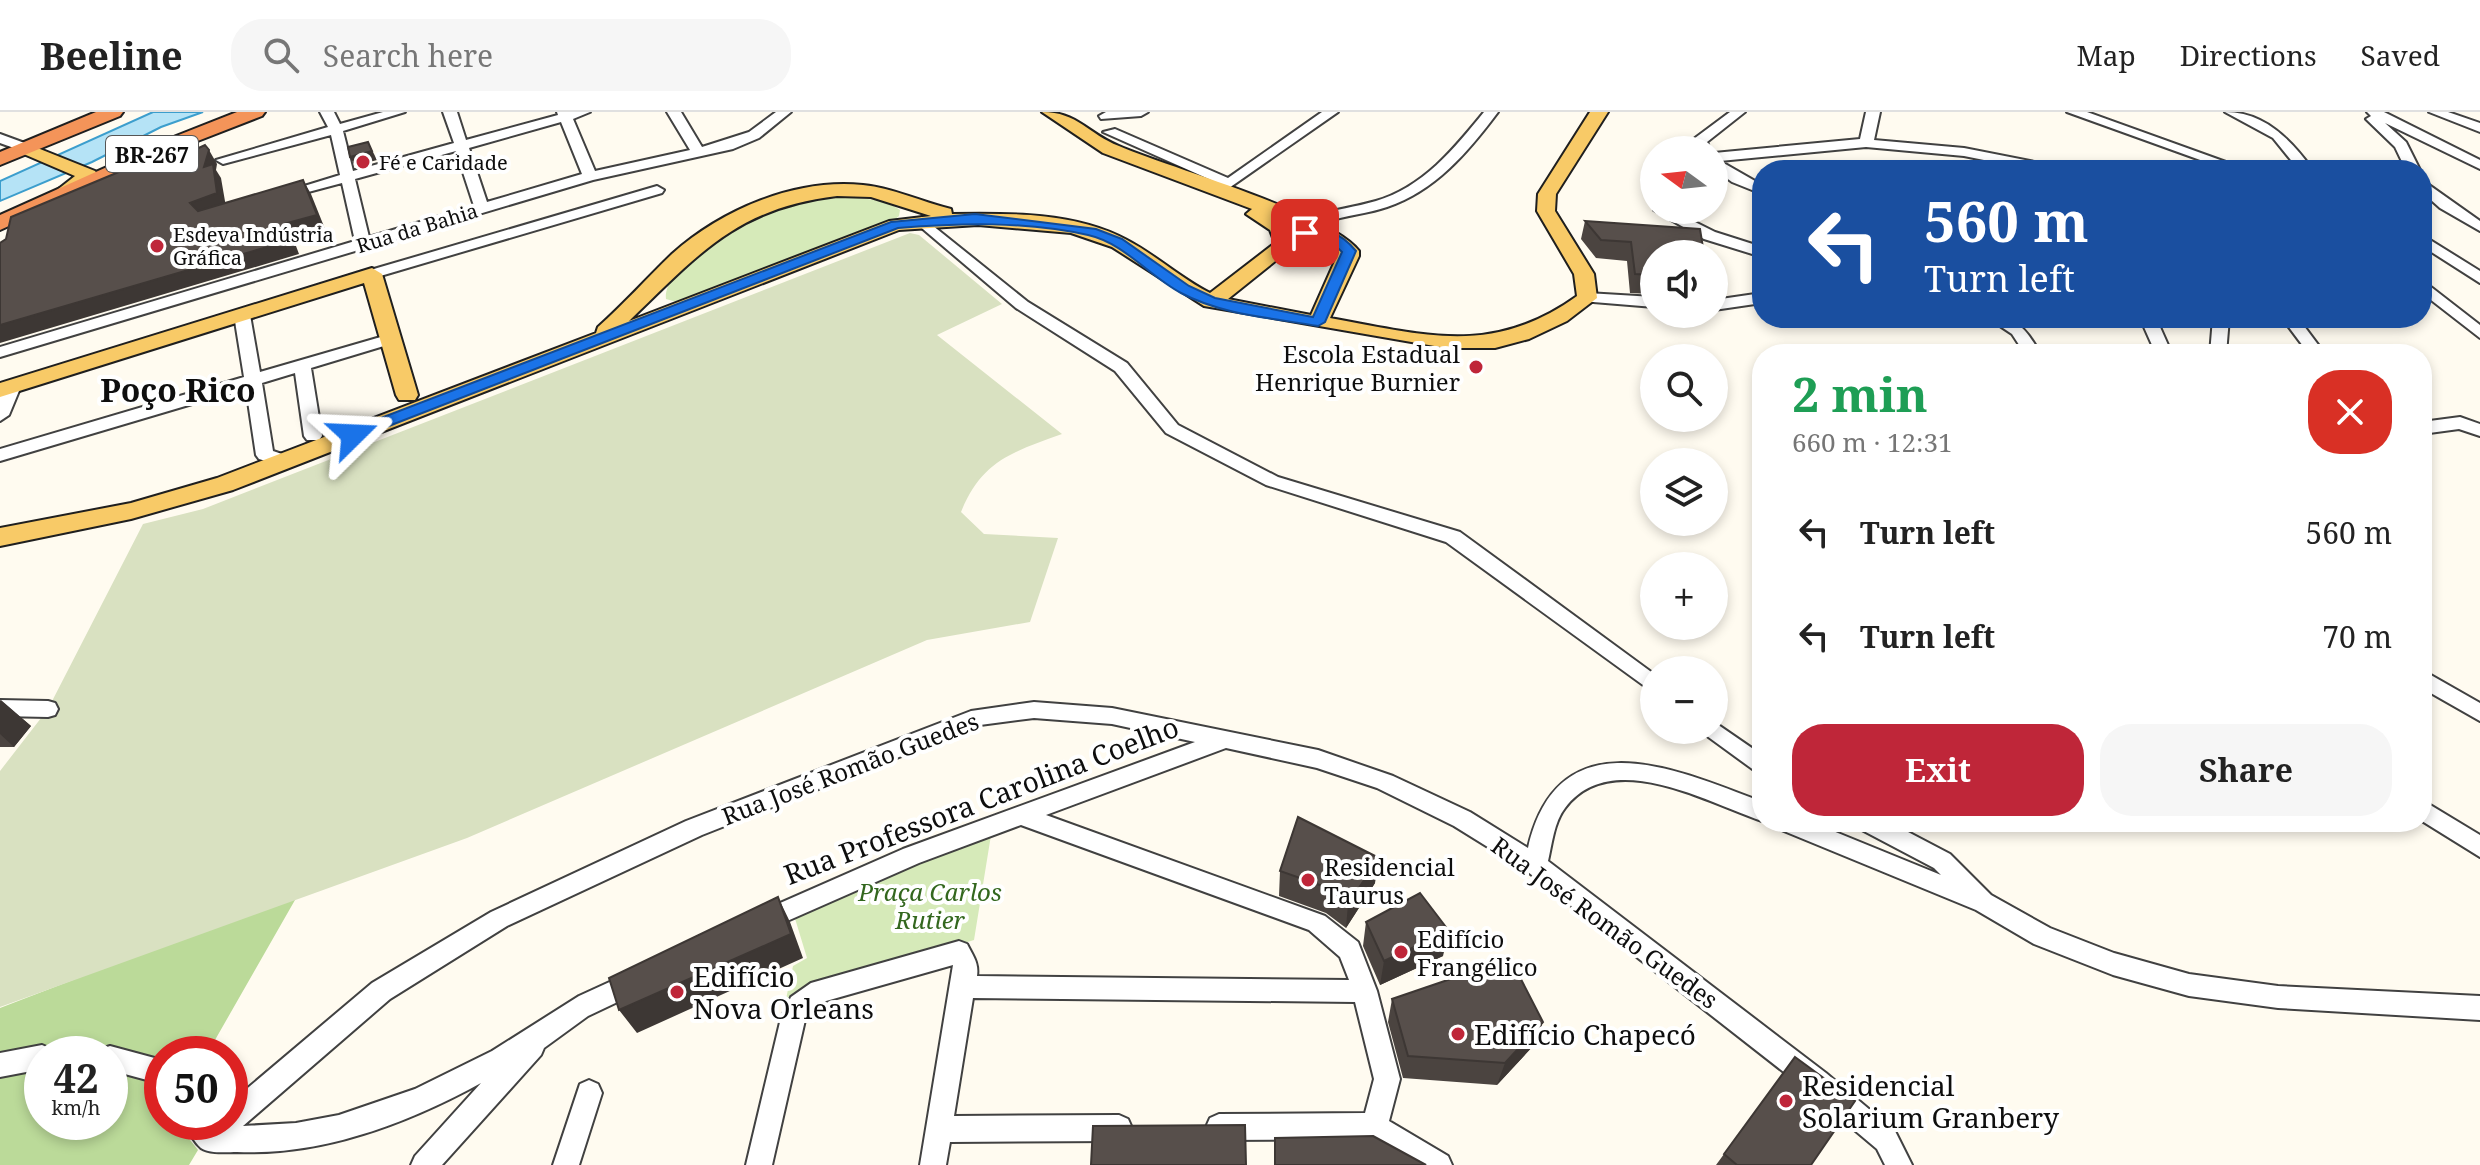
<!DOCTYPE html>
<html lang="en">
<head>
<meta charset="utf-8">
<style>
	body { margin:0; font-family:"Noto Serif",serif; background:#f6f6f6; color:#222; height:100vh; display:flex; flex-direction:column; font-size:30px; white-space:nowrap }
	* { box-sizing:border-box; margin:0 }
	p { font-size:26px; color:#767676 }
	.icon { flex:none; width:44px; height:44px; fill:none; stroke:currentColor; stroke-width:2; stroke-linecap:round; stroke-linejoin:round }
	.map { position:relative; flex:1; overflow:hidden }
	.sheet { position:absolute; left:1752px; top:232px; width:680px; height:488px; display:flex; flex-direction:column; background:#fff; border-radius:32px; box-shadow:0 4px 12px #0003 }
	.sheet>* { flex:none }
	.hud { position:absolute; left:1752px; top:48px; width:680px; height:168px; border-radius:32px; box-shadow:0 4px 12px #0003; background:#1a4fa0; color:#fff; overflow:hidden }
	.needle { width:52px; rotate:285deg }
	.buttons { position:absolute; left:1640px; top:24px; display:grid; gap:16px }
	.buttons a { display:grid; place-items:center; width:88px; height:88px; border-radius:50%; background:#fff; box-shadow:0 4px 12px #0003; font-size:40px }
	.speed { position:absolute; left:24px; top:924px; display:flex; gap:16px; font-size:40px; font-weight:700; text-align:center }
	.speed>* { display:grid; place-content:center; width:104px; height:104px; border-radius:50%; background:#fff; box-shadow:0 4px 12px #0003; line-height:1 }
	.speed small { font-size:20px; font-weight:400 }
	.speed .limit { border:12px solid #d22; background:#fff; color:#111 }
	.pin { position:absolute; display:grid; place-items:center; width:68px; height:68px; color:#fff; margin:-34px; border-radius:16px; box-shadow:0 4px 12px #0006 }
	.me { position:absolute; width:88px; margin:-44px; rotate:69deg; stroke-linejoin:round; filter:drop-shadow(0 0 6px #0008) }
	.turn { display:flex; align-items:center; gap:28px; height:168px; padding:0 40px; font-size:36px }
	.turn .icon { width:104px; height:104px; stroke-width:2.5 }
	.turn b { display:block; font-size:56px; line-height:68px }
	.round { display:grid; place-items:center; flex:none; width:84px; height:84px; border-radius:32px; background:#f6f6f6 }
	.overview { display:flex; align-items:center; justify-content:space-between; height:136px; padding:0 40px }
	h1 { font-size:48px; font-weight:700; line-height:60px; color:#1e9e55 }
	.cta { display:flex; gap:16px; margin-top:auto; padding:16px 40px }
	.cta a { flex:1; height:92px; border-radius:32px; background:#bf2639; color:#fff; font-size:32px; font-weight:700; line-height:92px; text-align:center }
	.cta a+a { background:#f6f6f6; color:#222 }
	ul { padding:0; list-style:none }
	li { display:flex; align-items:center; gap:24px; height:104px; padding:0 40px }
	li div { flex:1 }
	li b { display:block; font-size:30px }
	li em { font-style:normal }
	header { display:flex; align-items:center; gap:48px; box-sizing:border-box; height:112px; padding:0 40px; background:#fff; border-bottom:2px solid #e0e0e0 }
	header strong { font-size:38px }
	nav { display:flex; gap:44px; margin-inline-start:auto; font-size:28px }
	.search { width:560px; height:72px; background:#f6f6f6; display:flex; align-items:center; gap:20px; box-sizing:border-box; padding:0 28px; border-radius:32px; color:#767676; font-size:30px }
	.map>svg:first-child { display:block }
	.green { fill:#d6eab9 }
	.forest { fill:#bbda99; fill-rule:evenodd }
	.cemetery { fill:#d9e1c1 }
	.water { fill:#b5e3f6; stroke:#3c9ecd; stroke-width:2 }
	.lines { fill:none; stroke-linecap:round; stroke-linejoin:round }
	.minor-casing { stroke:#414141; stroke-width:4 }
	.major-casing { stroke:#1f1f1f; stroke-width:4 }
	.highway-casing { stroke:#1f1f1f; stroke-width:4 }
	.minor { fill:#fff; fill-rule:evenodd }
	.major { fill:#f8ca67; fill-rule:evenodd }
	.highway { fill:#f49459; fill-rule:evenodd }
	.wall { fill:#4b4440 }
	.shaded-wall { fill:#3d3734 }
	.building { fill:#574f4b; stroke:#3d3734; stroke-width:2 }
	.route { fill:#1a73e8; stroke:#114b97; stroke-width:2 }
	.poi-dot { fill:#bf2639; stroke:#fff; stroke-width:3 }
	.labels { text-anchor:middle; dominant-baseline:central; stroke-width:8; stroke-linejoin:round; paint-order:stroke }
	.far-poi-label { font-size:20px; fill:#0e0e0e; stroke:#fff; text-anchor:start }
	.far-street-label { font-size:20px; fill:#0e0e0e; stroke:#fff }
	.shield { fill:#fff; stroke:#565656; stroke-width:2 }
	.shield-label { font-size:22px; font-weight:bold; fill:#0e0e0e }
	.poi-label { font-size:24px; fill:#0e0e0e; stroke:#fff; text-anchor:start }
	.street-label { font-size:24px; fill:#0e0e0e; stroke:#fff }
	.park-label { font-size:24px; font-style:italic; fill:#33671e; stroke:#fff }
	.near-street-label { font-size:28px; fill:#0e0e0e; stroke:#fff }
	.near-poi-label { font-size:28px; fill:#0e0e0e; stroke:#fff; text-anchor:start }
	.district-label { font-size:32px; font-weight:bold; fill:#0e0e0e; stroke:#fff }
</style>
</head>
<body>
<header>
<strong>Beeline</strong>
<div class="search"><svg class="icon" aria-label="search" viewBox="0 0 24 24"><circle cx="10" cy="10" r="6"/><path d="M15 15l6 6"/></svg>Search here</div>
<nav><a>Map</a><a>Directions</a><a>Saved</a></nav>
</header>
<div class="map">
<svg width="2480" height="1053" viewBox="0 0 2480 1053">
	<rect width="100%" height="100%" fill="#fffbf0"/>
	<path class="green" d="M843,85C862,86 885,87 900,98L899,104L890,112L680,191L666,187C662,156 736,110 764,101C790,92 816,88 843,85Z
		M992,717L974,828L786,887L793,854L807,846L793,800Z"/>
	<path class="forest" d="M299,781L207,942H162V1010H180L179,1014L198,1038L189,1053H0V896ZM42,942H110V1010H42Z"/>
	<path class="cemetery" d="M910,121L919,123L1002,192L937,223L1062,322C1013,340 982,348 961,400L984,422L1058,426L1030,510L927,528L467,726L0,895V659L48,597L143,412L203,397Z"/>
	<path class="water" d="M153,0H203L161,15L92,50L0,89V69Z"/>
	<g class="lines">
		<defs>
			<path id="minor" d="M320,0H334L340,12L383,0H405L343,19L353,59L454,31L443,0H457L466,28L558,3L557,0H590L573,7L595,59L690,38L667,0H681L702,35L749,20L776,0H791L759,26L733,37L593,68L0,245V235L355,129L342,71L282,87L275,83L340,63L331,23L223,52L216,48L328,15ZM561,10L582,62L487,90L469,36ZM456,39L474,94L369,125L355,67Z
				M1106,0H1148L1141,4L1101,7L1099,4Z
				M1322,0H1338L1229,76L1103,20L1115,17L1228,66Z
				M1484,0H1498C1468,40 1435,79 1387,95C1367,102 1346,103 1326,110L1324,123H1314L1310,113L1316,104C1335,97 1356,95 1376,89C1423,75 1454,37 1484,0Z
				M1730,0H1745L1707,30L1710,38H1696L1695,26Z
				M1866,0H1880L1874,28L1964,36L2055,54L2062,58H2034L1964,44L1866,35L1720,49L1762,73V82L1732,70L1714,57V41L1860,27Z
				M2067,0H2087L2248,58H2228Z
				M2225,0C2265,0 2291,28 2313,58H2299L2273,26Z
				M2367,0H2384L2480,48V57L2385,11L2406,30L2420,58H2406L2395,35L2366,7L2371,4Z
				M2429,0H2448L2480,11V20Z
				M0,22L30,33L32,36L25,40L0,31Z
				M2422,68L2480,109V119L2440,96L2422,80Z
				M657,74L664,78L662,81L377,165L372,167L364,162L367,159Z
				M1654,98H1671L1715,120L1762,135V145L1704,127Z
				M922,105L1028,190L1127,251L1178,313L1278,365L1460,420L1654,562V581L1446,430L1266,373L1166,321L1115,259L1016,196L917,112L915,109Z
				M2422,123L2480,159V171L2422,134Z
				M2422,168L2480,213V226L2422,181Z
				M1587,181L1654,185V195L1581,189V183Z
				M1762,181V191L1714,198V188Z
				M242,198L250,203L260,260L391,222L399,227L397,230L311,256L322,324L319,328H307L304,324L295,261L262,271L273,339L291,345L294,349L291,353L285,355L259,347L256,343L246,276L0,349V337L244,265L234,203Z
				M1988,206C2020,206 2025,217 2041,242H2025L2012,222Z
				M2140,206H2156L2172,242H2156Z
				M2213,206H2229L2226,242H2210Z
				M2282,206H2298L2325,242H2309Z
				M13,269L21,274L9,303L0,309V284L7,270Z
				M2460,305L2480,312V324L2459,317L2422,322V310Z
				M2422,558L2480,591V609L2422,576Z
				M0,588L48,589L55,591L58,597L55,603L48,605L0,604Z
				M1034,590L1112,596L1318,638L1393,664L1470,700L1528,736C1558,605 1674,656 1762,690V709C1706,690 1611,635 1565,696C1554,710 1552,732 1548,749L1826,961L1895,1019L1912,1053H1885L1877,1037L1808,979L1528,760L1454,714L1377,676L1317,656L1226,636L1046,703L1325,804L1358,830L1377,879L1400,967L1389,1009L1448,1044L1452,1053H1414L1370,1027L1219,1028L1210,1024L1206,1015L1210,1006L1219,1002L1365,1001L1374,967L1355,890L973,886L954,1004L1119,1003L1128,1007L1132,1016L1128,1025L1119,1029L950,1030L946,1053H920L953,853L819,891L805,908L772,1053H746L781,906L791,885L811,871L959,829L967,832C973,844 979,851 977,864L1349,868L1340,845L1309,818L1021,713L919,751L769,817L761,821L753,817L749,810L753,803L903,737L1195,630L1112,612L1034,606L980,613L702,723L507,814L390,887L243,1014L296,1011L339,1003L415,977L492,939L579,884L638,857L647,860L650,868L647,876L588,904L544,936L541,943L442,1053H411L415,1044L481,971C408,1011 322,1044 237,1040C227,1040 210,1042 201,1036C194,1030 188,1018 185,1010H214L219,1013L218,1010H230V991L372,871L491,800L686,709L971,599Z
				M1714,610L1762,643V664L1707,624L1703,618H1714Z
				M2422,688L2480,723V745L2422,709Z
				M1776,710H1811L1941,763L1934,756L1860,717L1857,710H1889L1950,742L1991,783L2050,816L2114,841L2189,862L2278,874L2480,884V908L2278,896L2189,884L2113,863L2034,832L1976,798L1779,717Z
				M62,930L89,933L93,942H42V957L0,965V941L42,933L51,937Z
				M110,934L162,948V976L147,968L110,958V942H99L101,937Z
				M589,968L598,972L602,981L579,1053H553L580,972Z"/>
			<path id="major" d="M1042,0C1078,0 1088,22 1119,34C1170,56 1330,101 1359,139V144L1330,206C1425,223 1492,245 1577,184L1574,162L1537,99L1538,82L1590,0H1608L1556,82L1555,99L1594,162L1597,186L1567,209L1529,227L1495,236H1446L1204,194L1112,135L1071,121L978,113L899,118L233,378L131,407L0,434V416L131,391L217,366L596,221L598,215C624,192 647,166 672,142C721,98 795,66 863,73C893,76 922,90 951,97L952,102C1009,101 1076,100 1127,128C1156,143 1180,166 1210,181L1275,131L1270,118L1246,102L1252,97L1103,41ZM837,84L871,85L931,104L889,109L629,209C698,143 736,96 837,84ZM1280,108L1298,117L1290,120ZM1309,122L1332,133L1339,140L1311,203L1228,187Z
				M25,31L95,59L98,63L68,86H54L52,82L75,64L19,40L16,36L19,32Z
				M372,156L382,162L418,283L415,288H399L396,283L364,171L0,285V271Z"/>
			<path id="highway" d="M96,0H123L120,4L0,53V40Z
				M237,0H265L262,4L190,32L0,118V103L176,24Z"/>
		</defs>
		<use href="#minor" class="minor-casing"/>
		<use href="#major" class="major-casing"/>
		<use href="#highway" class="highway-casing"/>
		<use href="#minor" class="minor"/>
		<use href="#major" class="major"/>
		<use href="#highway" class="highway"/>
	</g>
	<path class="wall" d="M1585,109L1700,117L1654,142V182L1630,181L1627,149L1596,146L1581,127Z
		M0,588L31,614L14,635H0Z
		M1280,759L1375,771L1346,816L1326,801L1279,784Z
		M1366,810L1443,844L1380,873L1363,834Z
		M1392,887L1543,910L1534,933L1497,973L1403,966L1388,910Z
		M1795,945L1811,1053H1716Z"/>
	<path class="shaded-wall" d="M368,30L377,48L355,54L350,45Z
		M209,38L217,52L216,58L221,66L226,95L199,105L190,91L204,55Z
		M303,68L311,82L325,117L293,126L299,142L0,231V213L284,112Z
		M1,588L31,614L14,635L0,622V589Z
		M1379,746L1375,771L1346,816L1348,792Z
		M778,785L790,810L803,846L637,921L619,898Z
		M1449,819L1443,844L1380,873L1384,849Z
		M1543,910L1534,933L1497,973L1505,951Z"/>
	<path class="building" d="M368,30L372,39L350,45L348,35Z
		M205,33L209,38L204,55L213,52L217,81L190,91L198,99L303,68L317,103L284,112L291,128L0,213V131L6,127L11,105L181,34L190,40Z
		M1585,109L1700,117L1704,142H1654V163L1635,162L1631,130L1601,128Z
		M1298,705L1379,746L1348,792L1328,776L1280,759Z
		M1420,781L1449,819L1384,849L1366,810Z
		M778,785L791,822L619,898L609,866Z
		M1509,844L1543,910L1505,951L1408,944L1392,887L1474,859Z
		M1795,945L1855,989L1811,1053H1737L1724,1042Z
		M1245,1013L1246,1053H1091L1093,1014Z
		M1373,1024L1426,1053H1275V1026Z"/>
	<path class="route" d="M975,102L1096,117L1122,127L1189,174L1215,186L1313,205L1342,140C1323,120 1312,130 1298,121C1317,107 1343,123 1356,139L1325,210L1318,214C1273,206 1222,203 1181,181C1149,164 1124,131 1088,123C1025,109 961,111 898,116L358,326L353,328L345,323L347,319L891,110Z"/>
	<g class="poi-dot">
		<circle cx="363" cy="50" r="8"/>
		<circle cx="157" cy="134" r="8"/>
		<circle cx="1476" cy="255" r="8"/>
		<circle cx="1308" cy="768" r="8"/>
		<circle cx="1401" cy="840" r="8"/>
		<circle cx="677" cy="880" r="8"/>
		<circle cx="1458" cy="922" r="8"/>
		<circle cx="1786" cy="989" r="8"/>
	</g>
	<g class="labels">
		<g class="far-poi-label">
			<text x="379" y="50">Fé e Caridade</text>
			<text x="173" y="122">Esdeva Indústria<tspan x="173" dy="23">Gráfica</tspan></text>
		</g>
		<g class="far-street-label">
			<text transform="translate(417 116) rotate(-17)">Rua da Bahia</text>
		</g>
		<rect class="shield" x="106" y="24" width="92" height="36" rx="6"/>
		<g class="shield-label">
			<text x="152" y="42">BR-267</text>
		</g>
		<g class="poi-label">
			<text x="1460" y="241" text-anchor="end">Escola Estadual<tspan x="1460" dy="28">Henrique Burnier</tspan></text>
			<text x="1324" y="754">Residencial<tspan x="1324" dy="28">Taurus</tspan></text>
			<text x="1417" y="826">Edifício<tspan x="1417" dy="28">Frangélico</tspan></text>
		</g>
		<g class="street-label">
			<text transform="translate(850 656) rotate(-21)">Rua José Romão Guedes</text>
			<text transform="translate(1605 810) rotate(36)">Rua José Romão Guedes</text>
		</g>
		<g class="park-label">
			<text x="930" y="779">Praça Carlos<tspan x="930" dy="28">Rutier</tspan></text>
		</g>
		<g class="near-street-label">
			<text transform="translate(981 688) rotate(-21)">Rua Professora Carolina Coelho</text>
		</g>
		<g class="near-poi-label">
			<text x="693" y="864">Edifício<tspan x="693" dy="32">Nova Orleans</tspan></text>
			<text x="1474" y="922">Edifício Chapecó</text>
			<text x="1802" y="973">Residencial<tspan x="1802" dy="32">Solarium Granbery</tspan></text>
		</g>
		<g class="district-label">
			<text x="178" y="277">Poço Rico</text>
		</g>
	</g>
</svg>
<div class="buttons">
<a><svg class="needle" viewBox="-14 -14 28 28"><path d="M0-13l5 13h-10z" fill="#e53935"/><path d="M0 13l5-13h-10z" fill="#767676"/></svg></a>
<a><svg class="icon" aria-label="sound" viewBox="0 0 24 24"><path d="M4 9h4l5-4v14l-5-4H4zM17 9q2 3 0 6"/></svg></a>
<a><svg class="icon" aria-label="search" viewBox="0 0 24 24"><circle cx="10" cy="10" r="6"/><path d="M15 15l6 6"/></svg></a>
<a><svg class="icon" aria-label="layers" viewBox="0 0 24 24"><path d="M12 4l9 5-9 5-9-5zM3 14l9 5 9-5"/></svg></a>
<a>+</a>
<a>−</a>
</div>
<div class="speed"><div>42<small>km/h</small></div><div class="limit">50</div></div>
<div class="pin" style="left:1305px;top:121px;background:#d93025"><svg class="icon" aria-label="arrive" viewBox="0 0 24 24"><path d="M6 21V4h12l-3 4 3 4H6"/></svg></div>
<svg class="me" style="left:353px;top:323px" viewBox="-20 -20 40 40"><path d="M0-17L14 15 0 8-14 15z" fill="#1a73e8" stroke="#fff" stroke-width="4"/></svg>
<div class="hud">
<div class="turn"><svg class="icon" aria-label="left" viewBox="0 0 24 24"><path d="M17 20v-9H6M10 6l-5 5 5 5"/></svg><div><b>560 m</b>Turn left</div></div>
</div>
<section class="sheet">
<div class="overview"><div><h1>2 min</h1><p>660 m · 12:31</p></div><a class="round" style="background:#d93025;color:#fff"><svg class="icon" aria-label="close" viewBox="0 0 24 24"><path d="M6 6l12 12M18 6L6 18"/></svg></a></div>
<ul>
<li><svg class="icon" aria-label="left" viewBox="0 0 24 24"><path d="M17 20v-9H6M10 6l-5 5 5 5"/></svg><div><b>Turn left</b></div><em>560 m</em></li>
<li><svg class="icon" aria-label="left" viewBox="0 0 24 24"><path d="M17 20v-9H6M10 6l-5 5 5 5"/></svg><div><b>Turn left</b></div><em>70 m</em></li>
</ul>
<div class="cta"><a>Exit</a><a>Share</a></div>
</section>
</div>
</body>
</html>
